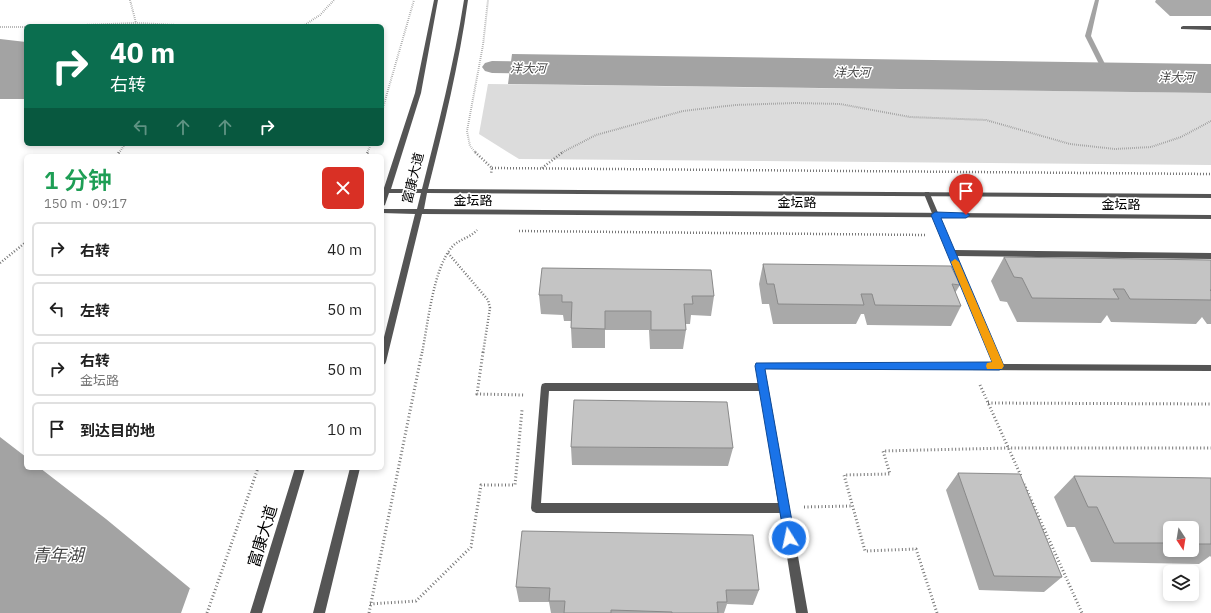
<!DOCTYPE html>
<html lang="zh">
<head>
<meta charset="utf-8">
<style>
	body { margin:0; font-family:"IBM Plex Sans","Noto Sans SC",sans-serif; background:#f6f6f6; color:#222; height:100vh; display:flex; flex-direction:column; font-size:15px; white-space:nowrap }
	* { box-sizing:border-box; margin:0 }
	p { font-size:13px; color:#767676 }
	.icon { flex:none; width:22px; height:22px; fill:none; stroke:currentColor; stroke-width:2; stroke-linecap:round; stroke-linejoin:round }
	.map { position:relative; flex:1; overflow:hidden }
	.side { position:absolute; left:24px; top:154px; width:360px; height:316px; display:flex; flex-direction:column; background:#fff; border-radius:6px; box-shadow:0 2px 6px #0003 }
	.side>* { flex:none }
	.banner { position:absolute; left:24px; top:24px; width:360px; height:122px; border-radius:6px; box-shadow:0 2px 6px #0003; background:#0b6e4f; color:#fff; overflow:hidden }
	.needle { width:26px; rotate:168deg }
	.fabs { position:absolute; left:1163px; top:521px; display:grid; gap:8px }
	.fabs a { display:grid; place-items:center; width:36px; height:36px; border-radius:6px; background:#fff; box-shadow:0 2px 6px #0003; font-size:20px }
	.pin { position:absolute; display:grid; place-items:center; width:34px; height:34px; color:#fff; margin:-41px -17px; border-radius:50% 50% 50% 0; rotate:-45deg; box-shadow:0 0 4px #0007 }
	.pin .icon { rotate:45deg }
	.me { position:absolute; width:44px; margin:-22px; rotate:350deg; stroke-linejoin:round; filter:drop-shadow(0 0 3px #0008) }
	.turn { display:flex; align-items:center; gap:14px; height:84px; padding:0 20px; font-size:18px }
	.turn .icon { width:52px; height:52px; stroke-width:2.5 }
	.turn b { display:block; font-size:28px; line-height:34px }
	.lanes { display:flex; align-items:center; height:38px; padding:0 20px; background:#0003; justify-content:center; gap:20px; direction:ltr }
	.lanes .off { opacity:.35 }
	.round { display:grid; place-items:center; flex:none; width:42px; height:42px; border-radius:6px; background:#f6f6f6 }
	.overview { display:flex; align-items:center; justify-content:space-between; height:68px; padding:0 20px }
	h1 { font-size:24px; font-weight:600; line-height:30px; color:#1e9e55 }
	ul { padding:0; list-style:none }
	li { display:flex; align-items:center; gap:12px; height:54px; margin:0 8px 6px; padding:0 12px; border:2px solid #e0e0e0; border-radius:6px }
	li div { flex:1 }
	li b { display:block; font-size:15px }
	li em { font-style:normal }
	.map>svg:first-child { display:block }
	.green { fill:#dcdcdc }
	.water { fill:#a3a3a3 }
	.pier { fill:#fff }
	.lines { fill:none; stroke-linecap:round; stroke-linejoin:round }
	.stream { fill:#a3a3a3; fill-rule:evenodd }
	.canal { fill:#a3a3a3; fill-rule:evenodd }
	.path-far2 { stroke:#777; stroke-width:2; stroke-dasharray:0.5 1.5; stroke-linecap:butt }
	.path-far1 { stroke:#777; stroke-width:2.5; stroke-dasharray:1 2; stroke-linecap:butt }
	.path { stroke:#777; stroke-width:3; stroke-dasharray:1 2.5; stroke-linecap:butt }
	.service { fill:#555; fill-rule:evenodd }
	.tertiary { fill:#555; fill-rule:evenodd }
	.wall { fill:#a9a9a9; fill-rule:evenodd }
	.building { fill:#c4c4c4; stroke:#898989 }
	.route { fill:#1a73e8; stroke:#114b97 }
	.slow { fill:#f59e0b }
	.labels { text-anchor:middle; dominant-baseline:central; stroke-width:3; stroke-linejoin:round; paint-order:stroke }
	.far-water-label { font-size:12px; font-style:italic; fill:#444; stroke:#fff }
	.street-label { font-size:13px; fill:#000; stroke:#fff }
	.near-street-label { font-size:16px; fill:#000; stroke:#fff }
	.near-water-label { font-size:17px; font-style:italic; fill:#444; stroke:#fff }
</style>
</head>
<body>
<div class="map">
<svg width="1211" height="613" viewBox="0 0 1211 613">
	<rect width="100%" height="100%" fill="#fff"/>
	<path class="green" d="M488,84L1211,93V165L519,159L479,134Z"/>
	<path class="water" d="M0,39L26,42V99H0Z
		M512,54L1211,64V93L508,84Z
		M0,437L26,457V468H40L106,519L220,613H0Z"/>
	<path class="pier" d="M384,52H391L393,54L384,82L382,84V56Z
		M190,588L205,598L222,613H181Z"/>
	<g class="lines">
		<path class="stream" d="M1095,0H1099L1091,36L1109,72L1106,74L1103,72L1085,36Z"/>
		<path class="canal" d="M492,61L550,62L557,64L560,68L557,72L550,74L492,73L485,71L482,67L485,63Z"/>
		<path class="path-far2" d="M130,0L136,23
			M57,26L136,23L196,26
			M303,26L320,15L334,0
			M0,27H26
			M382,111L414,0
			M119,153L125,144
			M367,153L371,144
			M476,153L470,146L467,131L483,45L488,0
			M561,153L596,135L683,111L735,105L795,103L840,104L910,117L986,120L1070,144L1115,149L1151,147L1181,137L1211,121"/>
		<path class="path-far1" d="M475,152L492,168L491,174
			M117,156L119,152
			M366,156L368,152
			M492,168L1211,174
			M542,168L563,152
			M519,231L926,235
			M448,253L488,300L490,308L483,353
			M0,263L26,242
			M422,353C428,324 433,269 452,247C459,239 470,238 477,230"/>
		<path class="path" d="M483,352L477,394L524,395
			M980,385L1021,476
			M988,403L1211,404
			M1024,484L1082,613
			M804,507L853,506
			M370,604L416,601L471,547L481,485H515L522,410
			M207,613L258,468
			M369,613L422,352
			M937,613L916,549L865,551L844,475L890,474L883,451L1008,448H1211"/>
		<path class="service" d="M1183,26H1211V30L1181,29V27Z
			M925,192H929L930,194L954,250L1211,253V259L957,256L1002,364L1211,365V371L765,369L808,613H796L780,513H536L532,511L531,508L541,387L542,384L545,383H759L756,366L757,364L760,363L994,364L924,194ZM549,391H760L778,503H541Z"/>
		<path class="tertiary" d="M434,0H438L421,93L391,189H422C438,126 454,64 464,0H468C459,64 444,126 428,189L1211,194V198L427,193L424,209L1211,215V219L422,214L386,362L385,364L382,365V345L415,214L382,213V209H417L421,193H389L385,205L382,207V194L415,93Z
			M295,468H305L262,613H250Z
			M350,468H360L325,613H313Z"/>
	</g>
	<path class="wall" d="M1156,0H1211V16H1170L1155,2Z
		M1004,257L1211,260V324H1207L1202,317L1196,324L1111,322L1107,315L1101,323L1017,322L1007,302L1000,301L991,281Z
		M763,264L960,285L955,293L961,306L951,326L867,325L864,314H861L856,324H773L769,304H762L759,284Z
		M539,295L714,296L711,316L691,315L690,324H685L686,330L683,349H650L649,330H605V348H572L571,328V321H564L563,315L541,314Z
		M571,447L733,448L728,466L572,465Z
		M958,473L1062,577L1044,592L979,590L946,490Z
		M1074,476L1211,478V557L1210,556L1199,564L1091,562L1075,527H1067L1054,497ZM1170,528H1192V550H1170Z
		M516,587L759,590L753,605L727,604L724,613H551L549,602H519Z"/>
	<path class="building" d="M1004,257L1211,260V290H1210L1211,291V300L1130,299L1124,289H1113L1119,299L1032,298L1022,278L1014,277Z
		M763,264L951,266L960,285L952,284L961,306L875,305L872,294H861L864,305L778,304L774,284H767Z
		M542,268L711,270L714,296H692L693,304H684L686,330H651V311H605V329L571,328L572,302H562V295H539Z
		M574,400L727,402L733,448L571,447Z
		M958,473L1020,474L1062,577L994,576Z
		M1074,476L1211,478V544H1192V528H1170V543H1114L1097,507H1088Z
		M522,531L753,535L759,590H726L727,602H717L718,613H672V612L611,610V613H564L565,601H549L550,588L516,587Z"/>
	<path class="route" d="M935,212L966,213L970,215L966,218H941L1004,366L1002,369L999,370L765,369L795,538L793,542L789,544L785,542L755,366L756,363L992,362L931,215Z"/>
	<path class="slow" d="M955,259L959,262L1004,366L1002,369H987L986,366L987,363L992,362L951,262Z"/>
	<g class="labels">
		<g class="far-water-label">
			<text transform="translate(528 68) rotate(1)">洋大河</text>
			<text transform="translate(852 72) rotate(1)">洋大河</text>
			<text transform="translate(1176 77) rotate(1)">洋大河</text>
		</g>
		<g class="street-label">
			<text transform="translate(413 178) rotate(-76)">富康大道</text>
			<text x="473" y="200">金坛路</text>
			<text x="797" y="202">金坛路</text>
			<text x="1121" y="204">金坛路</text>
		</g>
		<g class="near-street-label">
			<text transform="translate(262 536) rotate(-73)">富康大道</text>
		</g>
		<g class="near-water-label">
			<text x="58" y="555">青年湖</text>
		</g>
	</g>
</svg>
<div class="fabs">
<a><svg class="needle" viewBox="-14 -14 28 28"><path d="M0-13l5 13h-10z" fill="#e53935"/><path d="M0 13l5-13h-10z" fill="#767676"/></svg></a>
<a><svg class="icon" aria-label="layers" viewBox="0 0 24 24"><path d="M12 4l9 5-9 5-9-5zM3 14l9 5 9-5"/></svg></a>
</div>
<div class="pin" style="left:966px;top:215px;background:#d93025"><svg class="icon" aria-label="arrive" viewBox="0 0 24 24"><path d="M6 21V4h12l-3 4 3 4H6"/></svg></div>
<svg class="me" style="left:789px;top:538px" viewBox="-20 -20 40 40"><circle r="17" fill="#1a73e8" stroke="#fff" stroke-width="3"/><path d="M0-11L8 9 0 5-8 9z" fill="#fff"/></svg>
<div class="banner">
<div class="turn"><svg class="icon" aria-label="right" viewBox="0 0 24 24"><path d="M7 20v-9h11M14 6l5 5-5 5"/></svg><div><b>40 m</b>右转</div></div>
<div class="lanes"><svg class="icon off" aria-label="left" viewBox="0 0 24 24"><path d="M17 20v-9H6M10 6l-5 5 5 5"/></svg><svg class="icon off" aria-label="ahead" viewBox="0 0 24 24"><path d="M12 20V5M6 11l6-6 6 6"/></svg><svg class="icon off" aria-label="ahead" viewBox="0 0 24 24"><path d="M12 20V5M6 11l6-6 6 6"/></svg><svg class="icon" aria-label="right" viewBox="0 0 24 24"><path d="M7 20v-9h11M14 6l5 5-5 5"/></svg></div>
</div>
<section class="side">
<div class="overview"><div><h1>1 分钟</h1><p>150 m · 09:17</p></div><a class="round" style="background:#d93025;color:#fff"><svg class="icon" aria-label="close" viewBox="0 0 24 24"><path d="M6 6l12 12M18 6L6 18"/></svg></a></div>
<ul>
<li><svg class="icon" aria-label="right" viewBox="0 0 24 24"><path d="M7 20v-9h11M14 6l5 5-5 5"/></svg><div><b>右转</b></div><em>40 m</em></li>
<li><svg class="icon" aria-label="left" viewBox="0 0 24 24"><path d="M17 20v-9H6M10 6l-5 5 5 5"/></svg><div><b>左转</b></div><em>50 m</em></li>
<li><svg class="icon" aria-label="right" viewBox="0 0 24 24"><path d="M7 20v-9h11M14 6l5 5-5 5"/></svg><div><b>右转</b><p>金坛路</p></div><em>50 m</em></li>
<li><svg class="icon" aria-label="arrive" viewBox="0 0 24 24"><path d="M6 21V4h12l-3 4 3 4H6"/></svg><div><b>到达目的地</b></div><em>10 m</em></li>
</ul>
</section>
</div>
</body>
</html>
